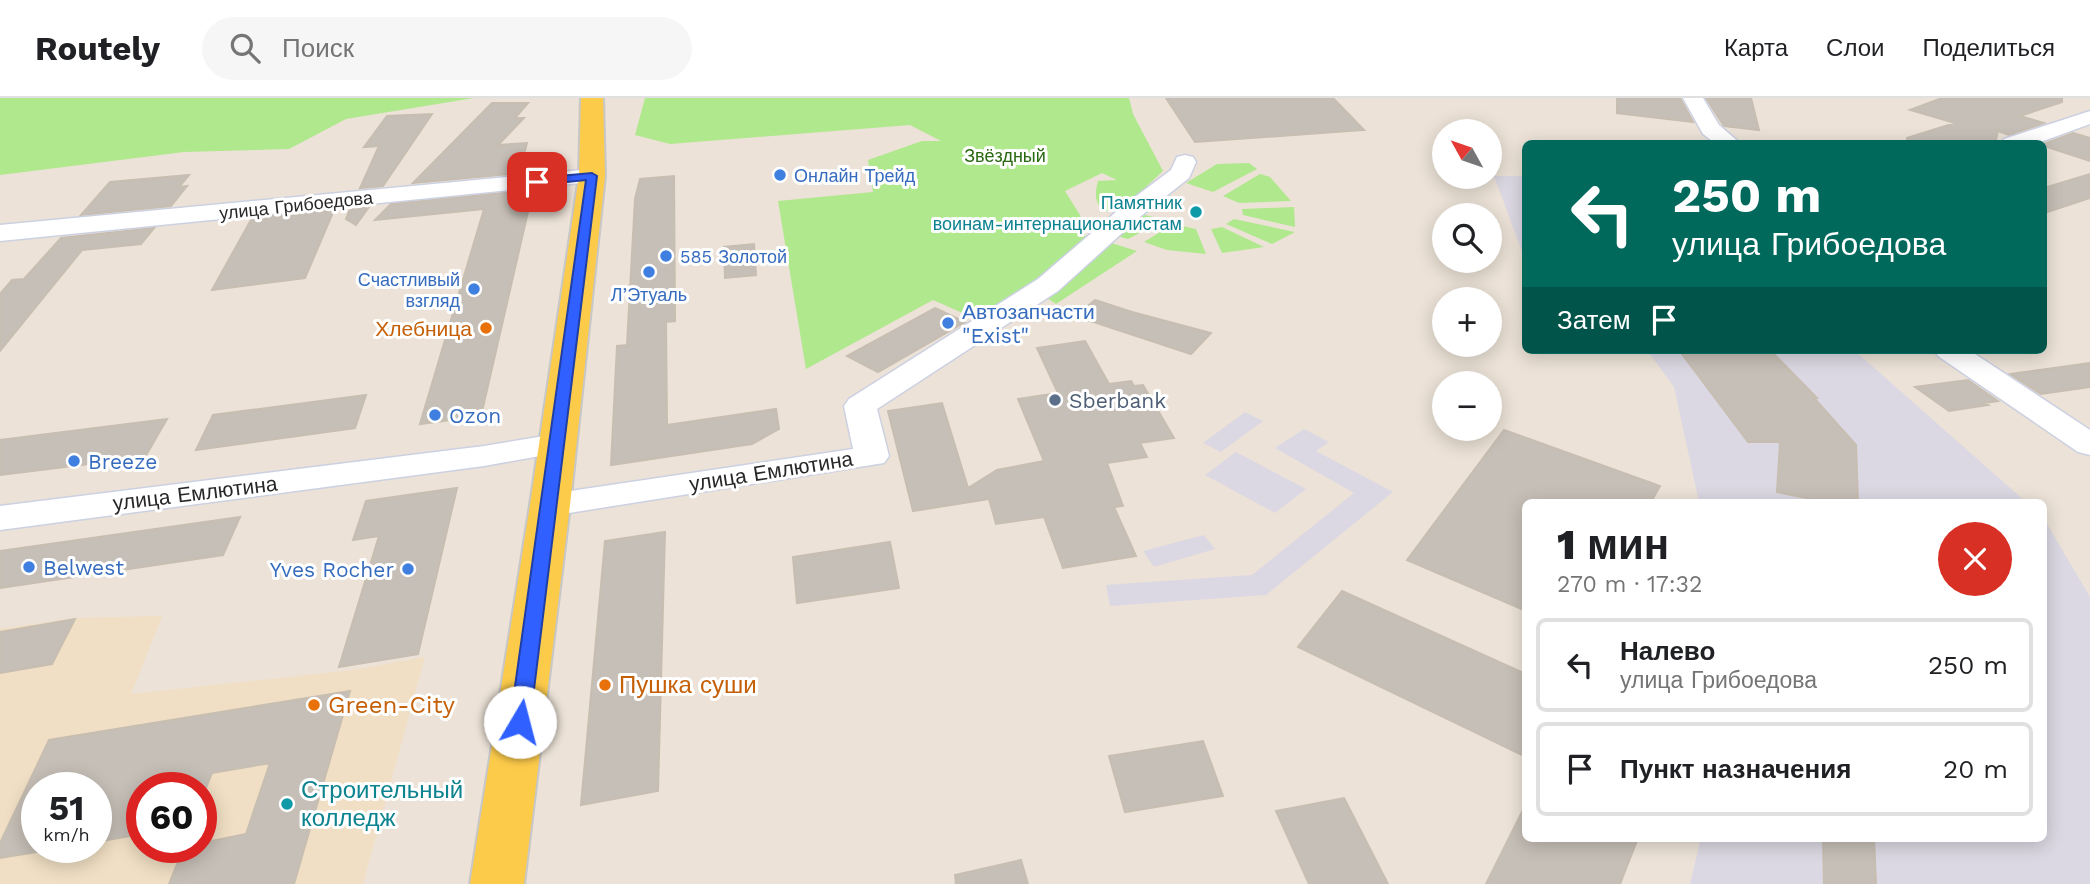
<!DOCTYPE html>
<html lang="ru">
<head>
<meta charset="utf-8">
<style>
	body { margin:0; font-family:"Work Sans",sans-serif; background:#f6f6f6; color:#202124; height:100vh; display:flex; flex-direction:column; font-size:26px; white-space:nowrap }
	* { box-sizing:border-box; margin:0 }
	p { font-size:23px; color:#757577 }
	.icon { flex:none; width:38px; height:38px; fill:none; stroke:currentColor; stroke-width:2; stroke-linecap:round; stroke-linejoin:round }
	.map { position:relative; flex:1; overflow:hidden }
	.drawer { position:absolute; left:1522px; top:401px; width:525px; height:343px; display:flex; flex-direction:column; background:#fff; border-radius:10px; box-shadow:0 4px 18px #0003 }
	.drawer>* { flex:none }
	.guide { position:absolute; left:1522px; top:42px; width:525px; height:214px; border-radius:10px; box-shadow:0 4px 18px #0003; background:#00695c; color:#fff; overflow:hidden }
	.needle { width:46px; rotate:310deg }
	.buttons { position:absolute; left:1432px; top:21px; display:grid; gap:14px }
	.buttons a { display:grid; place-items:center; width:70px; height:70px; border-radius:50%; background:#fff; box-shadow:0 4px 18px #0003; font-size:35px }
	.speed { position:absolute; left:21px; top:674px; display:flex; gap:14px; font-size:35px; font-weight:700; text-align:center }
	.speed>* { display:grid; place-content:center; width:91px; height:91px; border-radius:50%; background:#fff; box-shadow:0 4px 18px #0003; line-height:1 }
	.speed small { font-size:18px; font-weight:400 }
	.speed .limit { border:10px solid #d22; background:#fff; color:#111 }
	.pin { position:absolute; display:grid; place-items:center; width:60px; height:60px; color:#fff; margin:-30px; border-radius:14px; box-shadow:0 4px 10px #0006 }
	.me { position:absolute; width:77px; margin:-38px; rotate:8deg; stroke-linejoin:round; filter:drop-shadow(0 0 5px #0008) }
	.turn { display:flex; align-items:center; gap:24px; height:147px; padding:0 35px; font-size:32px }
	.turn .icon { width:91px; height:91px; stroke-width:2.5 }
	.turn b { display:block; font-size:49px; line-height:60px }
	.then { display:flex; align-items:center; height:66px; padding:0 35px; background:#0003; gap:14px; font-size:26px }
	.round { display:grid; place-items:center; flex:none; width:74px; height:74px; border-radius:37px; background:#f6f6f6 }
	.overview { display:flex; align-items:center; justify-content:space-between; height:119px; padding:0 35px }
	h1 { font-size:42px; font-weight:800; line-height:52px }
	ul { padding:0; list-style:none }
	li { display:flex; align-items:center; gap:21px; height:94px; margin:0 14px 10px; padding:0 21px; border:4px solid #e0e0e0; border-radius:10px }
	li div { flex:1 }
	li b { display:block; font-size:26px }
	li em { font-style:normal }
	header { display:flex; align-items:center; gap:42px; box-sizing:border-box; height:98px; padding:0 35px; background:#fff; border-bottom:2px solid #e0e0e0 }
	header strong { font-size:33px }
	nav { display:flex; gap:38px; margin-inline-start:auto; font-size:24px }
	.search { width:490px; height:63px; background:#f6f6f6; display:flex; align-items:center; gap:18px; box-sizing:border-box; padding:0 24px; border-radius:38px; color:#757577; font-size:26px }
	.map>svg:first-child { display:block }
	.industrial { fill:#dbd8e3 }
	.education { fill:#f0dfc4; fill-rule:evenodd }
	.green { fill:#b0e88d }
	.building { fill:#c6bfb7; stroke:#c7beb1; stroke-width:2 }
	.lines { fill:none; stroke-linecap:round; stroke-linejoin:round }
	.minor-casing { stroke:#ccd1e2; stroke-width:3 }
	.major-casing { stroke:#c7c7c7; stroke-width:4 }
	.minor { fill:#fff; fill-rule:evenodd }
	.major { fill:#fdcb4a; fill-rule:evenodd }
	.route { fill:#3060ff; stroke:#1f3ea6; stroke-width:2 }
	.shop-dot { fill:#3f7fe0; stroke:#fff; stroke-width:2.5 }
	.culture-dot { fill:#0f9aa8; stroke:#fff; stroke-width:2.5 }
	.food-dot { fill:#e8710a; stroke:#fff; stroke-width:2.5 }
	.service-dot { fill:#5c6f8a; stroke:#fff; stroke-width:2.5 }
	.labels { text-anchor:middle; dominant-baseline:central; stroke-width:6; stroke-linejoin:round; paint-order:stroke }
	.far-park-label { font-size:18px; fill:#286912; stroke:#fff }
	.far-shop-label { font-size:18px; fill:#366cbe; stroke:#fff; text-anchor:start }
	.far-culture-label { font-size:18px; fill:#0d838f; stroke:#fff; text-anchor:end }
	.far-street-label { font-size:18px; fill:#272727; stroke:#fff }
	.shop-label { font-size:21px; fill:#366cbe; stroke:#fff; text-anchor:start }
	.food-label { font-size:21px; fill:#c56008; stroke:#fff; text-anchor:end }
	.service-label { font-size:21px; fill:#4e5e75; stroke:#fff; text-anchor:start }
	.street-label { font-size:21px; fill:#272727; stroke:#fff }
	.near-food-label { font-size:24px; fill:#c56008; stroke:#fff; text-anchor:start }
	.near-culture-label { font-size:24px; fill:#0d838f; stroke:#fff; text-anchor:start }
</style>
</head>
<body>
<header>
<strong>Routely</strong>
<div class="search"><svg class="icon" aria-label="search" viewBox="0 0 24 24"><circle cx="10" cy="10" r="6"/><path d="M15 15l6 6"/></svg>Поиск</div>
<nav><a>Карта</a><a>Слои</a><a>Поделиться</a></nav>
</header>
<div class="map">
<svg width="2090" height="786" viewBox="0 0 2090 786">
	<rect width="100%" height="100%" fill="#ece2d7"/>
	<path class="industrial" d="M1494,78H1526V164Z
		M1647,252H1854L2026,404H1699L1674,289Z
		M1245,314L1263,323L1221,354L1203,345Z
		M1304,331L1329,344L1316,353L1393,394L1266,497L1110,508L1106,487L1252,477L1354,395L1275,350Z
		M1236,354L1306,391L1275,415L1205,377Z
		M2044,421L2090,499V786H1690L1701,740H2044Z
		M1204,437L1215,451L1154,469L1143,453Z"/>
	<path class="education" d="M162,518L131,596L352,572L425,559L363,786H0V531L75,520ZM37,690H96V749H37ZM142,690H201V749H142Z"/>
	<path class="green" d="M0,0H474L346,21L289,51L184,54L0,77Z
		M645,0H1129L1133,16L1163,73L1147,88L1143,100L1118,113H1103C1094,102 1095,95 1098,83L1117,82L1102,75L1065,93L1080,117L1086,142L1049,180L983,224L933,202L806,271L778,103L873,94L868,62L922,43H941L910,27L670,46L635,37Z
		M1249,65L1257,71L1213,94L1186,85L1217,66Z
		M1260,76L1270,79L1291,103L1239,105L1223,98Z
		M1294,109L1295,129L1243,117L1242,111Z
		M1141,116L1165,122L1128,141L1117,138Z
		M1234,121L1295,134L1272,146L1226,126Z
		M1173,126L1196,131L1206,156L1167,152L1144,144Z
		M1222,129L1264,149L1222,155L1211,131Z
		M1105,143L1137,153L1056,206L1044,198Z"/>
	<path class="building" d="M1166,0H1333L1364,32L1195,44Z
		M1617,0H1680L1693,24L1617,15Z
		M1706,0H1751L1759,32L1724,28Z
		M1942,0H2062V4L2020,18L2044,25L2009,37L1998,33L1995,46H1908L1907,40L1955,25L1910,12Z
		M492,5H528L515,20H524L498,47L527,45L523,60L530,74L413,85Z
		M432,16L383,88L360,90L379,48L364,49L387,18Z
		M2073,35L2090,40V63L2044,48V46Z
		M2090,76V100L2044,115V90Z
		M189,77L179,89L187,88L171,108L81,117L110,84Z
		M674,78L675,223L666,224L667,327L776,311L779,331L752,346L611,367L617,248L627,247L635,101L640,81Z
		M533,92L481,318L420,326L484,111L375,122L391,106Z
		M369,109L356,127L346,121L350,111Z
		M334,112L305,180L212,192L252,120Z
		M154,130L141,146L82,152L0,253V196L12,182L24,181L61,140Z
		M754,146L756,177L725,180L724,149Z
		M1095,202L1132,214L1211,235L1191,256L1075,218Z
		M935,210L965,224L878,274L847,258Z
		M1085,243L1109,286L1131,283L1134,288L1143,287L1174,340L1140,345L1147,359L1107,365L1123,408L1114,409L1136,458L1063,470L1044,419L996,426L989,401L913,413L888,313L942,305L968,390L997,372L1044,363L1018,301L1058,295L1037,250Z
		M1679,252H1770L1817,300H1814L1856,347L1858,404H1826L1777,394L1780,344H1748Z
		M2090,265V289L2041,296L2010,276Z
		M1968,282L1998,303L1984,305L1988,307L1949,313L1915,289Z
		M366,297L355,330L196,352L213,317Z
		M167,321L145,359L0,377V342Z
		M1504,332L1660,388L1651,404H1526V513L1407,462Z
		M457,390L418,556L339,569L379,438L353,442L366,403Z
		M240,419L223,457L0,490V453Z
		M665,434L658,693L581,707L605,443Z
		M890,444L899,490L797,505L793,459Z
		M1342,493L1526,576V659L1298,549Z
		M75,521L52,566L0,575V534Z
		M350,593L294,786H169L184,749H201V745L246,736L270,665L212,675L206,690H142V736L96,744V690H37V754L0,760V745L49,642Z
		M1203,643L1223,698L1125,714L1109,658Z
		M1344,700L1388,786H1309L1276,713Z
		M1526,706V740H1638L1620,786H1486Z
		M1823,740H1874L1876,786H1824Z
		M1021,762L1028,786H956L955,777Z"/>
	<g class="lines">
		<defs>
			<path id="minor" d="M1683,0H1703L1719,27L1741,46H1716L1703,36Z
				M2090,13V26L2035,46H2001L2004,41Z
				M1185,57L1193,59L1196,64L1189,80L1141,118L1058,193L877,311L889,358L884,365L550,418L537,415L532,407L537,399L550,396L853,351L844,308L849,301L1038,181L1123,108L1171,72L1177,59Z
				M592,71L600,73L604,78L600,83L0,143V127Z
				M1934,252H1969L2090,332V357L2078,354L1938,258Z
				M556,336L568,339L573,346L568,353L484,368L0,432V408L484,348Z"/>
			<path id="major" d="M581,0H603L605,78L570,407L524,786H470L530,407L579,78Z"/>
		</defs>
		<use href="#minor" class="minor-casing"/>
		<use href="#major" class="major-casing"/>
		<use href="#minor" class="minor"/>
		<use href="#major" class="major"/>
	</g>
	<path class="route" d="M592,75L597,78L530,624L527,629L520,631L513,629L510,624L586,82L537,87L531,84L537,80Z"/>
	<g class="shop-dot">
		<circle cx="780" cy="77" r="7"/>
		<circle cx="666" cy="158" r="7"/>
		<circle cx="649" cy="174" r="7"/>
		<circle cx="474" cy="191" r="7"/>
		<circle cx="948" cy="225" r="7"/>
		<circle cx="435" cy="317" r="7"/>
		<circle cx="74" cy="363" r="7"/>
		<circle cx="29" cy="469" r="7"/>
		<circle cx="408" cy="471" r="7"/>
	</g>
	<g class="culture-dot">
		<circle cx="1196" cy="114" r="7"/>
		<circle cx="287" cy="706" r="7"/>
	</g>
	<g class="food-dot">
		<circle cx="486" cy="230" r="7"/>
		<circle cx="605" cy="587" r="7"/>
		<circle cx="314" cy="607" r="7"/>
	</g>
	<circle class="service-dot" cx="1055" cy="302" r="7"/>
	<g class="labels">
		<g class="far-park-label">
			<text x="1005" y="57">Звёздный</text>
		</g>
		<g class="far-shop-label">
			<text x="794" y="77">Онлайн Трейд</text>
			<text x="680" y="158">585 Золотой</text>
			<text x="460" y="181" text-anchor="end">Счастливый<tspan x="460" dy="21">взгляд</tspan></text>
			<text x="649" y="196" text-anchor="middle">Л’Этуаль</text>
		</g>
		<g class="far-culture-label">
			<text x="1182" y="104">Памятник<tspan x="1182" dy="21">воинам-интернационалистам</tspan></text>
		</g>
		<g class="far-street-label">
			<text transform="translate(296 107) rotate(-6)">улица Грибоедова</text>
		</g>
		<g class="shop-label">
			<text x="962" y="213">Автозапчасти<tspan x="962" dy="24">"Exist"</tspan></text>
			<text x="449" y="317">Ozon</text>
			<text x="88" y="363">Breeze</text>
			<text x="43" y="469">Belwest</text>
			<text x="394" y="471" text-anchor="end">Yves Rocher</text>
		</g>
		<g class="food-label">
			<text x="472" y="230">Хлебница</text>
		</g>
		<g class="service-label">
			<text x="1069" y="302">Sberbank</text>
		</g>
		<g class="street-label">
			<text transform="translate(771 373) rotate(-9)">улица Емлютина</text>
			<text transform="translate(195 395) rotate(-7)">улица Емлютина</text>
		</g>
		<g class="near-food-label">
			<text x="619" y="587">Пушка суши</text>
			<text x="328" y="607">Green-City</text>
		</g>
		<g class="near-culture-label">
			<text x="301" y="692">Строительный<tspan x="301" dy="28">колледж</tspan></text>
		</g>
	</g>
</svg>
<div class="buttons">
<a><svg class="needle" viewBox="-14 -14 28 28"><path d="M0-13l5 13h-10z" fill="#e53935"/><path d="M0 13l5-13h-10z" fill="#757577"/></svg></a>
<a><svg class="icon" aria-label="search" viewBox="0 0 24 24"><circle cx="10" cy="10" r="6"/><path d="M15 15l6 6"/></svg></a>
<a>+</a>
<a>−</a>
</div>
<div class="speed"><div>51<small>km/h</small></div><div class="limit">60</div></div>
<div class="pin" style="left:537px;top:84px;background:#d93025"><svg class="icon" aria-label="arrive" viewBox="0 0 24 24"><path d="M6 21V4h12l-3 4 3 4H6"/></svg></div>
<svg class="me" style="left:520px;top:624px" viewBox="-20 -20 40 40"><circle r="19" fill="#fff"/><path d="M0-13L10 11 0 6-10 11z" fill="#3060ff"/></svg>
<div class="guide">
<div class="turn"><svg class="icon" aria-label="left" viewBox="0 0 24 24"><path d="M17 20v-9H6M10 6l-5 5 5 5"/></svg><div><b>250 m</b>улица Грибоедова</div></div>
<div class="then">Затем<svg class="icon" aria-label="arrive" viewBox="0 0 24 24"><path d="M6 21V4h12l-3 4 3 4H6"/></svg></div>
</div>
<section class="drawer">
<div class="overview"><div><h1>1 мин</h1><p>270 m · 17:32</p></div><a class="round" style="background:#d93025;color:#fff"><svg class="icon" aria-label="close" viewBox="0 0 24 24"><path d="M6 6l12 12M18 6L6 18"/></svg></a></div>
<ul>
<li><svg class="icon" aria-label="left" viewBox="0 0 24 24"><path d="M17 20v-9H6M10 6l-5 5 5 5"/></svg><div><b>Налево</b><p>улица Грибоедова</p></div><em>250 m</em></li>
<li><svg class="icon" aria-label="arrive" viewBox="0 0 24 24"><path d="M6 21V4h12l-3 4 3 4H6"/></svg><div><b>Пункт назначения</b></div><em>20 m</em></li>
</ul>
</section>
</div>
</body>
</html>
